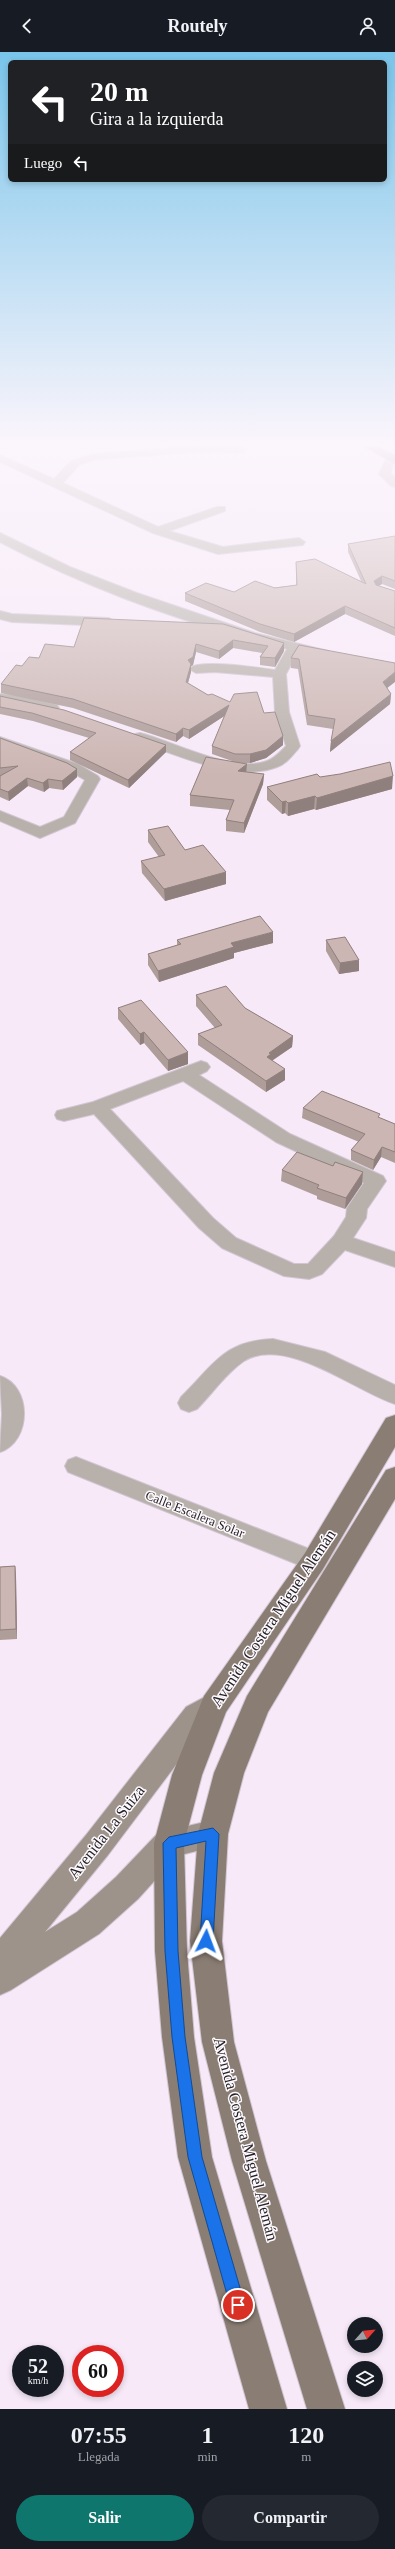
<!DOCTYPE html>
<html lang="es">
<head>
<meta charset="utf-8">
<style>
	body { margin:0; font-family:"Times New Roman",serif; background:#242831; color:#f1f3f6; height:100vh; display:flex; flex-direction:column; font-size:15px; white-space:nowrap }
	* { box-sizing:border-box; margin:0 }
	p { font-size:13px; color:#9ea1a6 }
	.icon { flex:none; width:22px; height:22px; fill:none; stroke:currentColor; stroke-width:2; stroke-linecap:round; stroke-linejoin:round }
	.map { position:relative; height:2357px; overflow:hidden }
	.side { display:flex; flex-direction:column; background:#171b24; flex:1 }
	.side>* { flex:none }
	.guide { position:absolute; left:8px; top:8px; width:379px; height:122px; border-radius:6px; box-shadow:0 2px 6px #0003; background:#202124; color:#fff; overflow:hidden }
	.needle { width:26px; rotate:63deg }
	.controls { position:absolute; left:347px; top:2265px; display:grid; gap:8px }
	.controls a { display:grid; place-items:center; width:36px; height:36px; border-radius:50%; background:#171b24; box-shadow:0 2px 6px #0003; font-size:20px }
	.speed { position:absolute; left:12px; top:2293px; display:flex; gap:8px; font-size:20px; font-weight:700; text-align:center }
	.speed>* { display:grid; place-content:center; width:52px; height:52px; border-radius:50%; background:#171b24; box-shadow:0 2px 6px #0003; line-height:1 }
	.speed small { font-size:10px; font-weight:400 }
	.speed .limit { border:6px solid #d22; background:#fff; color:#111 }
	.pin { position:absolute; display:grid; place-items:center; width:34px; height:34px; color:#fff; margin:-17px; border:2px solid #fff; border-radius:50%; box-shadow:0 1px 4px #0007 }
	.me { position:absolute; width:44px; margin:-22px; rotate:3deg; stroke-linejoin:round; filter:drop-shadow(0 0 3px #0008) }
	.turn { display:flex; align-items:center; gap:14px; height:84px; padding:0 16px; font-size:18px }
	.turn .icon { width:52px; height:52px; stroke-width:2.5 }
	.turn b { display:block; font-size:28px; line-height:34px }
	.then { display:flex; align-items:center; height:38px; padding:0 16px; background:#0003; gap:8px; font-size:15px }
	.eta { display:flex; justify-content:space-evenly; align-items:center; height:68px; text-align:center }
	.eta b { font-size:24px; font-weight:800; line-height:28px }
	.button { display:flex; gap:8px; margin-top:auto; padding:8px 16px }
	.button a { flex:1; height:46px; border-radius:24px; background:#0f766e; color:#fff; font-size:16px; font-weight:800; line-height:46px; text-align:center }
	.button a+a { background:#242831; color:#f1f3f6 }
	header { display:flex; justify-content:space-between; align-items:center; height:52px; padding:0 16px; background:#171b24; font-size:18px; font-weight:800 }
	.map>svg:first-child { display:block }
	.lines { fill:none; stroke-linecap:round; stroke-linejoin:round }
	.street-casing { stroke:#d1c5d2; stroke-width:2 }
	.secondary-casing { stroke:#d1c5d2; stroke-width:2 }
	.primary-casing { stroke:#d1c5d2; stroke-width:2 }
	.street { fill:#b8b1ab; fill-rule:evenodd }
	.secondary { fill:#9d938b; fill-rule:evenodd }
	.primary { fill:#8a7d73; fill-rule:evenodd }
	.wall { fill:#af9d9a }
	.shaded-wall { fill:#8f7f7d }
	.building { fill:#ccb6b3; stroke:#8f7f7d }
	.route { fill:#1a73e8; stroke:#114b97 }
	.labels { text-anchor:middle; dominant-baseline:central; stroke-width:3; stroke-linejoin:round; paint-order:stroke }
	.street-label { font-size:13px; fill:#241f25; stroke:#fdfafd }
	.near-street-label { font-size:16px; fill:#241f25; stroke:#fdfafd }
</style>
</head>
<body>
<header><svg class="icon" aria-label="back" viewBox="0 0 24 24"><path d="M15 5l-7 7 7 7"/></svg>Routely<svg class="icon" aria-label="person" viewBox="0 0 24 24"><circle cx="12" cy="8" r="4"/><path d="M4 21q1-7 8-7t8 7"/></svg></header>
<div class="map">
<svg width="395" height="2357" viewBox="0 0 395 2357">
	<rect width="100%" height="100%" fill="#f7e9f8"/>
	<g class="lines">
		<defs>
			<path id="street" d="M193,394L242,395L247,398L242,401L193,400L94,408L79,413L63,431L158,475L217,455H225V459L169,479L223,495L299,486L305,490L303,493L218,502L153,481L0,410V403L54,427L71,409L93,402Z
				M391,404L395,405L391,421L395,426V435L391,434L379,422L386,407Z
				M0,481L70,515L137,541L255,581L328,599L330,602L328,605L323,606L298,600L286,622L289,660L300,694L298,697C292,704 286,712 277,715C236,731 174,702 135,688L133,685L135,682L140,681C173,689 234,722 267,709C275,706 281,699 286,694L275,660L273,625L215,620L196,621L189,617C197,606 261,616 275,618L287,597C189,573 89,537 0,490Z
				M0,559L12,562L109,566L115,570L109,574L12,570L0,567Z
				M0,642L17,643L57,653L59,656L52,660L17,651L0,650Z
				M0,685L78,712L98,724L100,727L75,771L40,786L0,769V759L40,775L64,765L85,728L68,718L0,694Z
				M201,1009L207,1011L210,1015L207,1019L199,1023L290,1082L383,1124L386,1129L367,1157L366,1166L353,1186L395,1200V1215L345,1198L322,1222L309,1227L284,1224L222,1196L199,1176L94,1062L64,1069L57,1067L55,1063L57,1059L93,1050ZM183,1029L276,1090L364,1131L347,1156L346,1165L334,1184L308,1212H294L236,1186L213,1166L110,1057Z
				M273,1287L325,1300L395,1333V1352C355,1339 286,1283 244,1309C226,1321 212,1342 197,1357L189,1360L181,1357L178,1351L181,1345C214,1313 223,1289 273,1287Z
				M0,1324C32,1334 32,1389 0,1400L2,1362Z
				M76,1405L322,1502L326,1509L322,1516L314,1519L68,1420L65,1414L68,1408Z"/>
			<path id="secondary" d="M214,1640L224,1644L228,1653L224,1662L206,1673L108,1803L45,1880L77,1860L116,1825L158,1781L213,1768L224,1772L228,1782L224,1792L177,1804L138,1847L99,1882L11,1938L0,1943V1886L86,1783L186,1655Z"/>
			<path id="primary" d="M363,394H377L395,403V412Z
				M395,1363V1395L323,1517L226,1660L202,1723L184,1791L187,1899L194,1985L212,2105L287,2357H249L178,2105L162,1985L155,1899L154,1791L172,1723L204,1644L305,1501L386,1366Z
				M395,1415V1447L268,1660L244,1721L228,1782L222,1889L234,1990L266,2109L345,2357H307L232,2109L202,1990L190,1889L198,1782L214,1721L247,1644L386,1418Z"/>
		</defs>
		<use href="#street" class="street-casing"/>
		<use href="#secondary" class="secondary-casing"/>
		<use href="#primary" class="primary-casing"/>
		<use href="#street" class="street"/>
		<use href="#secondary" class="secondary"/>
		<use href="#primary" class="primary"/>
	</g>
	<path class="wall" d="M395,484V537L382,532L378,534L395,539V584L345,562L294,590L260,580L185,549V541L234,540L296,533V510L361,529L348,500V492Z
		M223,572L284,599L275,615L260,613V605L262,601L233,596L219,607L196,600L193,613L191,614V620L188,631L208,643L264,661L283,693L266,706L250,711H238L246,720L264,722L263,732L244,781L226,779V768L230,758L190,754V743L232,709L212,702V694L224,664L189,687L183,684L176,690L73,656L1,641V632L22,614L39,606L74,595Z
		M299,593L387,636L391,642L390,652L330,700L331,689L333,677L307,673L298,617L291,616V606Z
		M0,644L166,693V700L129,736L70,708V700L89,686L33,669L0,662Z
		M0,686L77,717V725L63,738L49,736L44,740L28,734L9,749L0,745Z
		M320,725L392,737L316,758L314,757L288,764L285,761L282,762L267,748V735Z
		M148,778L185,798L226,832L165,849L142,821L141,809L159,805L148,790Z
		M177,888L273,891L234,901V906L159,930L148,913V902L177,893Z
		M326,888L359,919L339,922L326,899Z
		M196,943L245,956L293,984L292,995L272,1009L285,1028L266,1040L198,993V982L215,976L196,954Z
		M118,956L188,1012L168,1019L144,991L140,993L118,967Z
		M303,1056L380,1066L395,1072V1111L381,1105L373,1118L351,1108V1098L359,1090L302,1066Z
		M282,1118L362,1132L345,1157L317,1147V1144L281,1129Z
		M15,1514L16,1524L17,1587L0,1588V1515Z"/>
	<path class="shaded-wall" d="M382,524V532L374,537V529Z
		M345,554V562L294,590V582Z
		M233,588V596L219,607V599Z
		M284,591V599L275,615V606Z
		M196,592V600L193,613L191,614V620L186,638L188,608Z
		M395,620V630L382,640L383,630Z
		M391,642L390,652L330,700L331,689Z
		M229,653V661L189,687V678Z
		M183,676V684L176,690V682Z
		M283,684V693L266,706L250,711V702Z
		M166,693V700L129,736L128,728Z
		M247,712L246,722L238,719Z
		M77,717V725L63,738L62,729Z
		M264,722L263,732L244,781V771Z
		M393,724L392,737L316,758L317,746Z
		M27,726L28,734L9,749L8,740Z
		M48,727L49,736L44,740L43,731Z
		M315,744L314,757L288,764V751Z
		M286,749L285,761L282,762V750Z
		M226,820V832L165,849L164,837Z
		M273,880V891L234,901V906L159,930L158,919L231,891Z
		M359,908V919L339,922L340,911Z
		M144,980V991L140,993V982Z
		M293,984L292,995L271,1009L267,1005L269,1001Z
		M188,1000V1012L168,1019V1008Z
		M285,1017V1028L266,1040V1029Z
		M382,1095L381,1105L373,1118L374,1108Z
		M363,1120L362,1132L345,1157L346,1146Z
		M15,1514L16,1524L17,1587L16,1577Z"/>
	<path class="building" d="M395,484V529L382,524L374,529L376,533L395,539V576L345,554L294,582L260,572L185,541L206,531L234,540L255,529L275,536L297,533L296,510L315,507L366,532L348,492Z
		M84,566L223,572L284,591L275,606L260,605L268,594L233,588L219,599L196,592L193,605L188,608L191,612L186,630L208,643L212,642L230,650L234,642L257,640L264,661L275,660L283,684L266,698L250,702H235L212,694L229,653L189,678L183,676L176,682L73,647L1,632L16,613L22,614L29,605L39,606L45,592L74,595Z
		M299,593L395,611V620L383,630L391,642L331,689L335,667L308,663L299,607L291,606Z
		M0,644L64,658L166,693L128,728L70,700L96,681L32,661L0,655Z
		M0,686L67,711L77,717L62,729L48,727L43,731L27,726L8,740L0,737V724L18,714L0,716Z
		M206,705L247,712L238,719L264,722L244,771L226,768L234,748L190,743Z
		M390,710L393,724L317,746L315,744L288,751L286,749L282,750L267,735L317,722L320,725L340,722Z
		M168,774L185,798L203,793L226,820L164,837L141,809L165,803L148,778Z
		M260,864L273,880L231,891L234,895L158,919L148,902L181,892L177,888Z
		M345,885L359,908L340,911L326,888Z
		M226,934L245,956L293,984L269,1001L271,1002L267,1005L285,1017L266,1029L198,982L222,973L196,943Z
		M141,948L188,1000L168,1008L144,980L140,982L118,956Z
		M322,1039L380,1062L378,1065L395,1072V1100L382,1095L374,1108L351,1098L365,1082L303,1056Z
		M297,1100L333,1114L335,1110L363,1120L346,1146L317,1136L319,1133L282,1118Z
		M15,1514L16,1577L0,1578V1515Z"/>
	<linearGradient id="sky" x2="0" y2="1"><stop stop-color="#79c4ea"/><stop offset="0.54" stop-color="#fbf5fc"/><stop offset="1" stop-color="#fbf5fc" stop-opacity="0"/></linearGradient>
	<rect width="395" height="724" fill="url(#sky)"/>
	<path class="route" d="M213,1776L219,1782L213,1889L211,1893L206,1895L202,1893L200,1889L206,1789L176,1796L178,1899L185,1985L202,2105L245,2253L243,2259L238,2261L232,2259L230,2253L188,2105L172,1985L165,1899L163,1791L169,1785Z"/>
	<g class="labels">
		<g class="street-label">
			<text transform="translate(195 1462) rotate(22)">Calle Escalera Solar</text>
		</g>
		<g class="near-street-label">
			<text transform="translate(273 1566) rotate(-56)">Avenida Costera Miguel Alemán</text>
			<text transform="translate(106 1780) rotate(-52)">Avenida La Suiza</text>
			<text transform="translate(246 2087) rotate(75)">Avenida Costera Miguel Alemán</text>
		</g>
	</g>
</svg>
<div class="controls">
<a><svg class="needle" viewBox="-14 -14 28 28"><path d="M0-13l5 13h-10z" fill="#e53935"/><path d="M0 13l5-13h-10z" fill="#9ea1a6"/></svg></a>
<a><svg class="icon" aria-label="layers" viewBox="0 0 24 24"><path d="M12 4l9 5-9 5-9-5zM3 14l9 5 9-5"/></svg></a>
</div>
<div class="speed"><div>52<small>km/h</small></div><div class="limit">60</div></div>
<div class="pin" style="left:238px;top:2253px;background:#d93025"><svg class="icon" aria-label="arrive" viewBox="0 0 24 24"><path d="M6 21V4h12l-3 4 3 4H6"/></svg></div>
<svg class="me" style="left:206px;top:1889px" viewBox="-20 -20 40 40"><path d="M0-17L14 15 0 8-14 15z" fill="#1a73e8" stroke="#fff" stroke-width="4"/></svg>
<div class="guide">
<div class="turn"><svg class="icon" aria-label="left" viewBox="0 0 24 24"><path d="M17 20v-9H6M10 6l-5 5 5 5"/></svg><div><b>20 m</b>Gira a la izquierda</div></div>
<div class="then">Luego<svg class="icon" aria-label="left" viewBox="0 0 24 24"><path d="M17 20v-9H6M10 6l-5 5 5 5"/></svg></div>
</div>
</div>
<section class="side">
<div class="eta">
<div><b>07:55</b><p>Llegada</p></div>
<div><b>1</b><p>min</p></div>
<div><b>120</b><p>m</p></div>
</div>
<div class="button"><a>Salir</a><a>Compartir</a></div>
</section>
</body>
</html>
